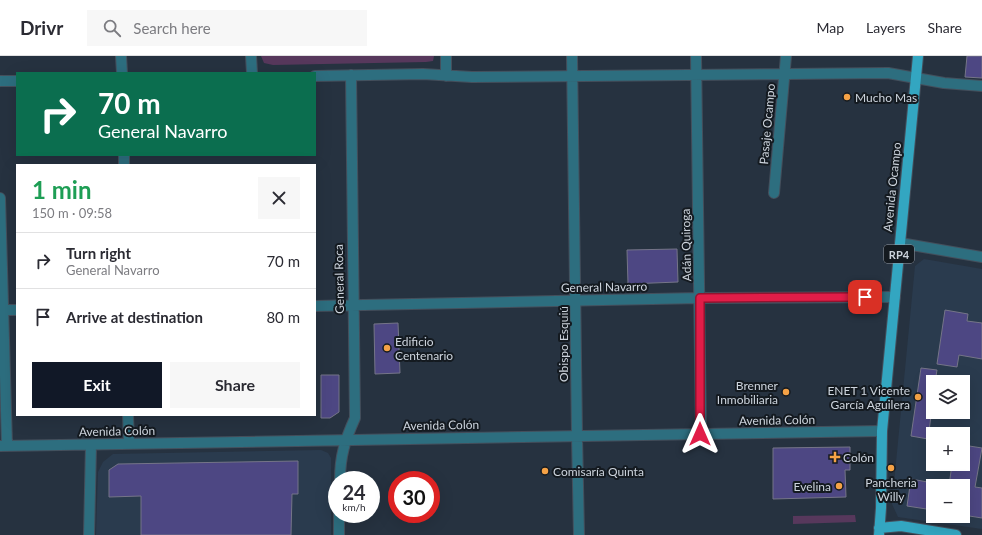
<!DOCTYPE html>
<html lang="en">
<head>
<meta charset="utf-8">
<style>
	body { margin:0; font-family:Lato,sans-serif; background:#f7f7f7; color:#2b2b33; height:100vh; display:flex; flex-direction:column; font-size:15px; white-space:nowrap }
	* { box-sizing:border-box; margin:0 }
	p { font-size:13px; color:#7c7c81 }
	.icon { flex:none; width:22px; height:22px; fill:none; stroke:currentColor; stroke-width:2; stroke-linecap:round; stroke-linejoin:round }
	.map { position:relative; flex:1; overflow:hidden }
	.sheet { position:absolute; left:16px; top:108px; width:300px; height:252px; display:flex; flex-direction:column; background:#fff; border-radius:0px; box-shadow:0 4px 16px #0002 }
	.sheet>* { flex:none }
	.hud { position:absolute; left:16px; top:16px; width:300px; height:84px; border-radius:0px; box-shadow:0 4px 16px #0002; background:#0b6e4f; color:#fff; overflow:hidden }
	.fabs { position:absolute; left:926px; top:319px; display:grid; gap:8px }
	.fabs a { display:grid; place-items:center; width:44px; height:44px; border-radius:0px; background:#fff; box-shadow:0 4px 16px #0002; font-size:20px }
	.speed { position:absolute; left:328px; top:415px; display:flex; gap:8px; font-size:20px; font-weight:700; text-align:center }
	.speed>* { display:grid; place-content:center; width:52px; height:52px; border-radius:50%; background:#fff; box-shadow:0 4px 16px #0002; line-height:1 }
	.speed small { font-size:10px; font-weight:400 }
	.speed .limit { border:6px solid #d22; background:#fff; color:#111 }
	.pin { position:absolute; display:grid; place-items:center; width:34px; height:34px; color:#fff; margin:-17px; border-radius:8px; box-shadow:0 2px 6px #0006 }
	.me { position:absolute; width:44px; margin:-22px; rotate:0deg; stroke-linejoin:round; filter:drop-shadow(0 0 3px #0008) }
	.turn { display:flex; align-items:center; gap:14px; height:84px; padding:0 16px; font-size:18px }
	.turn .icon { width:52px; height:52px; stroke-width:2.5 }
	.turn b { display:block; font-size:28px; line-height:34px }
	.round { display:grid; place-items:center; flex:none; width:42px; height:42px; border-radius:0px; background:#f7f7f7 }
	.overview { display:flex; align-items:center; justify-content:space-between; height:68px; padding:0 16px }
	h1 { font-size:24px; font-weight:700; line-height:30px; color:#1e9e55 }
	.primary-button { display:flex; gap:8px; margin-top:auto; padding:8px 16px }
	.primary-button a { flex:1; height:46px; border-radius:0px; background:#111827; color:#fff; font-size:16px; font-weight:700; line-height:46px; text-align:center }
	.primary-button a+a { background:#f7f7f7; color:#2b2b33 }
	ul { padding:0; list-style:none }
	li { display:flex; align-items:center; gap:12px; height:56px; padding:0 16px; border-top:1px solid #e1e1e2 }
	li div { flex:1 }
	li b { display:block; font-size:15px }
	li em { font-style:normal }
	header { display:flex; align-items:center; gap:24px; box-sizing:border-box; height:56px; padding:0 20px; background:#fff; border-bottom:1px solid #e1e1e2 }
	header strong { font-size:19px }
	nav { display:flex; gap:22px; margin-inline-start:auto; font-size:14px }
	.search { width:280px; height:36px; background:#f7f7f7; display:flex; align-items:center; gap:10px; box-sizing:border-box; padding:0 14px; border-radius:0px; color:#7c7c81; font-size:15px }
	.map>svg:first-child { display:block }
	.built { fill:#2a3b4e; fill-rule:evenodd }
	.green { fill:#57385c }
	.building { fill:#4d4783; stroke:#757588 }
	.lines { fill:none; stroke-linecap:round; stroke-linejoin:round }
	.minor-casing { stroke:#444f5c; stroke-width:12 }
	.major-casing { stroke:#444f5c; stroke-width:12 }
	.minor { stroke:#2d6e7f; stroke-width:10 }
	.major { stroke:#33a6c1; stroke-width:10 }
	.route-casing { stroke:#92132f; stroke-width:10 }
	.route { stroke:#e11d48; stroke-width:7 }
	.poi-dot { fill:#f5a246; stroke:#141a20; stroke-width:1.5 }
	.labels { text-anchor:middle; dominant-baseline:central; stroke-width:4; stroke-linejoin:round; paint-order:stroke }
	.shield { fill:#141a20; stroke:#969ca4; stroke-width:1 }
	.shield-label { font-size:11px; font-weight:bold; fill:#cdd4dd }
	.poi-label { font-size:12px; fill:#cdd4dd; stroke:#141a20; text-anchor:start }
	.street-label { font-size:12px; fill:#cdd4dd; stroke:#141a20 }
</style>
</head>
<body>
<header>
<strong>Drivr</strong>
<div class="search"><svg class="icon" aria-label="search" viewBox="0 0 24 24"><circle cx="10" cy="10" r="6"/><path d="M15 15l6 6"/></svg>Search here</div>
<nav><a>Map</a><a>Layers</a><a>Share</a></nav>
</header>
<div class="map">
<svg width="982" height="479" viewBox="0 0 982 479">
	<rect width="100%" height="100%" fill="#263240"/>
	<path class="built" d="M924,203L982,213V473L898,461L892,448L915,210ZM933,326H963V356H933ZM933,378H963V408H933ZM933,430H963V460H933Z
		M321,394L328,397L331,402V479H96L98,416L103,406L113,398Z"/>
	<path class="green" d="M261,0H434L433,5L426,6L273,9L264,7Z
		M855,459L856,466L793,468V460Z"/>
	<path class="building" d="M967,0H982V22L965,21Z
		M677,193L678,226L628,228L627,194Z
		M945,254L968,258L967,265L982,267V303L959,299L957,311L937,308Z
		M398,267L400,317L375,318L374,268Z
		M921,312L937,314L935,326H933V344L928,383L911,380Z
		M321,319H339V356L330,362H321Z
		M963,389L982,392L975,431L982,432V462L963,459V430H949L952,408H963Z
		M850,391V414H845L846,441L773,443V392Z
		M298,405V438H292L291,479H141V440L109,441V414L118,408Z
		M911,423L933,427V454L907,450Z"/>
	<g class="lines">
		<defs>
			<path id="minor" d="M121,0L122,17
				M251,0L252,17
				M446,0V20
				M572,0L577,380L579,479
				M696,0L701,378
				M315,20L423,18L472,21L888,17L944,27L982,30
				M0,25H17
				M124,99V109
				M774,137L786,0
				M0,142L7,390
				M900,187L982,201
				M315,250L700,242L895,241
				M0,254H17
				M128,359L129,388
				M0,390L882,375
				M340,424C340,400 345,384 355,362L351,19
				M89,479L91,389
				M339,479V458"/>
			<path id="major" d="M879,472L901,470L956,479
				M879,479L881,452L882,375L918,0"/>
		</defs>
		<use href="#minor" class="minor-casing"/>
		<use href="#major" class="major-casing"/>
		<use href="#minor" class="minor"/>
		<use href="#major" class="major"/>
	</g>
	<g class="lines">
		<defs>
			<path id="route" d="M700,378V242L865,241"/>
		</defs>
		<use href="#route" class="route-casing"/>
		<use href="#route" class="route"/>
	</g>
	<g class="poi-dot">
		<circle cx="847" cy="41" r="4"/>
		<circle cx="387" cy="292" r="4"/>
		<circle cx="786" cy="336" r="4"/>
		<circle cx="918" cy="341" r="4"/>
		<path d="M833 395h4v4h4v4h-4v4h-4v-4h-4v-4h4z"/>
		<circle cx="891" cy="412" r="4"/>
		<circle cx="545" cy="415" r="4"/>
		<circle cx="839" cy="430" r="4"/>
	</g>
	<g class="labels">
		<rect class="shield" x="884" y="189" width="30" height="18" rx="3"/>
		<g class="shield-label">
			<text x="899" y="198">RP4</text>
		</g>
		<g class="poi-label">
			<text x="855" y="41">Mucho Mas</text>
			<text x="395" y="285">Edificio<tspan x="395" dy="14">Centenario</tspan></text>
			<text x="778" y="329" text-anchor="end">Brenner<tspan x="778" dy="14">Inmobiliaria</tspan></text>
			<text x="910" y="334" text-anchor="end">ENET 1 Vicente<tspan x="910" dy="14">García Aguilera</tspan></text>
			<text x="843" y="401">Colón</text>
			<text x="553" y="415">Comisaría Quinta</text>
			<text x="891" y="426" text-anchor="middle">Pancheria<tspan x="891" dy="14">Willy</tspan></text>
			<text x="831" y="430" text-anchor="end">Evelina</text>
		</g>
		<g class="street-label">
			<text transform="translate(767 68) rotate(-85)">Pasaje Ocampo</text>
			<text transform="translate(892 131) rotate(-84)">Avenida Ocampo</text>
			<text transform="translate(686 189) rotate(-91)">Adán Quiroga</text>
			<text transform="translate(339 223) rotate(-91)">General Roca</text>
			<text transform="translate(604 231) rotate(-1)">General Navarro</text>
			<text transform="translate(563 288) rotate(-90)">Obispo Esquiú</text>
			<text transform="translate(777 364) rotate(-1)">Avenida Colón</text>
			<text transform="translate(441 369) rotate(-1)">Avenida Colón</text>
			<text transform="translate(117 375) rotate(-1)">Avenida Colón</text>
		</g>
	</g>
</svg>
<div class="fabs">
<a><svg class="icon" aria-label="layers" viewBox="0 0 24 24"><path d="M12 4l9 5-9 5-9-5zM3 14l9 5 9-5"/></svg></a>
<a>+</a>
<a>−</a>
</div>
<div class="speed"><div>24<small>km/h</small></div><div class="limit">30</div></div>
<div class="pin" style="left:865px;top:241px;background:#d93025"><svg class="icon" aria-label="arrive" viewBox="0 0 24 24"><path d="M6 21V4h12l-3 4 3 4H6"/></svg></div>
<svg class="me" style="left:700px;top:378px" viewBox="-20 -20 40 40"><path d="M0-17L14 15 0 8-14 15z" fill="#e11d48" stroke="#fff" stroke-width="4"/></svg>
<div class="hud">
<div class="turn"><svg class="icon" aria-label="right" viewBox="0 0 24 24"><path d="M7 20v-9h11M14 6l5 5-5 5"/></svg><div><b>70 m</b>General Navarro</div></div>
</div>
<section class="sheet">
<div class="overview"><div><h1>1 min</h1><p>150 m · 09:58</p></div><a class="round"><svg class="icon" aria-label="close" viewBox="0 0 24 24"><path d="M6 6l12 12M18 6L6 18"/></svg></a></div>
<ul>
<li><svg class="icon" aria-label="right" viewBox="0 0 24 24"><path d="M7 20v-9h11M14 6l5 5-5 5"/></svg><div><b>Turn right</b><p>General Navarro</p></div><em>70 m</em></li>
<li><svg class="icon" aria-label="arrive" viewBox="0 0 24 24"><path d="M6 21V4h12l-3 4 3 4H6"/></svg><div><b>Arrive at destination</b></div><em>80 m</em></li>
</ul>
<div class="primary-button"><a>Exit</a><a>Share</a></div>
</section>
</div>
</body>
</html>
